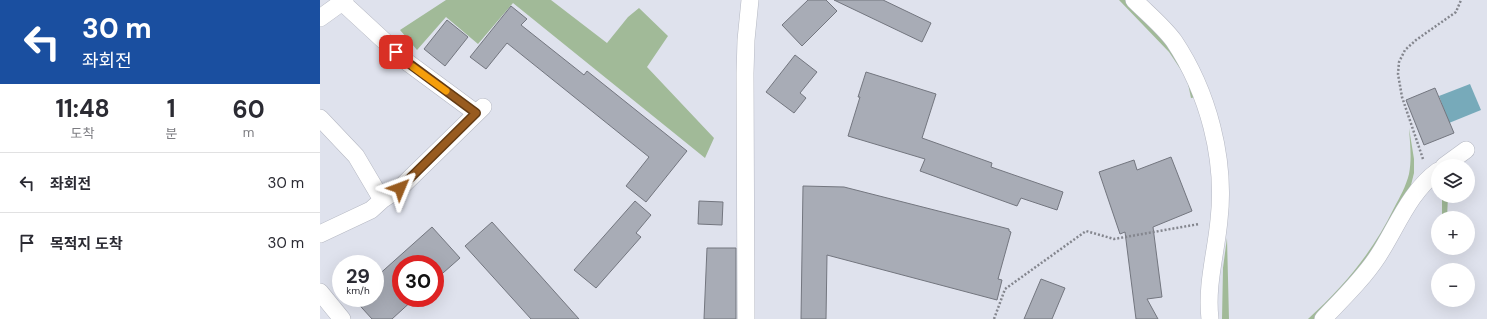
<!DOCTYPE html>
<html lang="ko">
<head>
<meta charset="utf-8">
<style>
	body { margin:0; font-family:"DM Sans","Noto Sans KR",sans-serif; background:#f7f7f7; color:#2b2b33; height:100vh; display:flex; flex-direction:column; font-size:15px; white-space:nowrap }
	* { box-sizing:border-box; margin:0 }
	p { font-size:13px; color:#7c7c81 }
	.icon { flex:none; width:22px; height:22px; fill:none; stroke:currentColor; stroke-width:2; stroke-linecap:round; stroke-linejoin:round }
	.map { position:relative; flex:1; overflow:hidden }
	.side { display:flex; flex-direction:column; background:#fff; width:320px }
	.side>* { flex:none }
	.hud { background:#1a4fa0; color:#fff; overflow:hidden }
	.fabs { position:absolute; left:1111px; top:159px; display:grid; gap:8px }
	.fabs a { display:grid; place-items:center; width:44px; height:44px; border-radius:50%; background:#fff; box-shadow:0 4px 16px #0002; font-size:20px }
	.speed { position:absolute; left:12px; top:255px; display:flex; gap:8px; font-size:20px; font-weight:700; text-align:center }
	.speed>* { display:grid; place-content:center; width:52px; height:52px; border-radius:50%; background:#fff; box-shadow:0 4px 16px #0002; line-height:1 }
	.speed small { font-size:10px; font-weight:400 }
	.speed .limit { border:6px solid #d22; background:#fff; color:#111 }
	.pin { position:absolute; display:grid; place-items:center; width:34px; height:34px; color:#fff; margin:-17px; border-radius:8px; box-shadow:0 2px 6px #0006 }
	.me { position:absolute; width:44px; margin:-22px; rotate:46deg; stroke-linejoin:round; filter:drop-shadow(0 0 3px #0008) }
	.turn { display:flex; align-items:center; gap:14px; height:84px; padding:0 16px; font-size:18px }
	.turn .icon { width:52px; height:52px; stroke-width:2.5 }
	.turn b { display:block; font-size:28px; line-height:34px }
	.eta { display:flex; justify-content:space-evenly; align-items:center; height:68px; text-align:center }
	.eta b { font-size:24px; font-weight:700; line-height:28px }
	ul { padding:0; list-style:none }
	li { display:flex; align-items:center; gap:12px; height:60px; padding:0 16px; border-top:1px solid #e1e1e2 }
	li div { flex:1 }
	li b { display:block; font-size:15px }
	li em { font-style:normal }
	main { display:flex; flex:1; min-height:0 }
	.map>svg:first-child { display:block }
	.green { fill:#a1ba98 }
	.water { fill:#77aaba }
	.building { fill:#a8acb6; stroke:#73767f }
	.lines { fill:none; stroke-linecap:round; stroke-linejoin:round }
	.street-casing { stroke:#b5b8c3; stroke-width:18 }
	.path { stroke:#84868e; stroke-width:2.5; stroke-dasharray:2 2; stroke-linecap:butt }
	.street { stroke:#fff; stroke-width:17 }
	.route-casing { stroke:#633b14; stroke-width:10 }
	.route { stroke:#985b1f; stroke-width:7 }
	.slow { stroke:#f59e0b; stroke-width:7 }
</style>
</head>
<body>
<main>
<section class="side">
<div class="hud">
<div class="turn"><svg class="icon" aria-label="left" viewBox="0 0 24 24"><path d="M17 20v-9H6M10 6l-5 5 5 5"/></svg><div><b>30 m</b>좌회전</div></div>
</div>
<div class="eta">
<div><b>11:48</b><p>도착</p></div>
<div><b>1</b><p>분</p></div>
<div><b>60</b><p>m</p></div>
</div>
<ul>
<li><svg class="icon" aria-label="left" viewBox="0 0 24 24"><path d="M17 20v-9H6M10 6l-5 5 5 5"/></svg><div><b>좌회전</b></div><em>30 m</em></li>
<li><svg class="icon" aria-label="arrive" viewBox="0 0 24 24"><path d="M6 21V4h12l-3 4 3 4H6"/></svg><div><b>목적지 도착</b></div><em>30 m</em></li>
</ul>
</section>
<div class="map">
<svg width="1167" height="319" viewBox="0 0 1167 319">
	<rect width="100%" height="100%" fill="#dfe2ed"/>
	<path class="green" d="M126,0H231L287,43L308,17L319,8L348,36L327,67L394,138L385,158L193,3L158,44L126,17L97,50L80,30Z
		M799,0H806L853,49L877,97L871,98L867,79L849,52Z
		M1089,128L1094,159V173L1091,185L1086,196L1047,262L995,319H988C1025,285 1052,253 1074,208C1080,197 1086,186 1089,174C1092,159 1090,143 1089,128Z
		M1122,196H1128L1127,218H1122Z
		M907,238L909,319H902L903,268Z"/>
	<path class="water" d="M1150,84L1161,110L1129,123L1119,96Z"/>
	<path class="building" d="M488,0H506L517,11L482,46L462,25Z
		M514,0H563L611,23L602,42Z
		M191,6L207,19L201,25L264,75L267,71L367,151L326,202L306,186L329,157L187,43L166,69L150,57Z
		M127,20L148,37L125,66L104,49Z
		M475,55L497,72L480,93L486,98L474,113L446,92Z
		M546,72L616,94L602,138L672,163L671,167L743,192L737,210L701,198L697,206L600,171L605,159L528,136L540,97H538Z
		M1115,88L1134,133L1104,145L1086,100Z
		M851,157L872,211L833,227L842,297L827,299L838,319H816L805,232L800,234L779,172L814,160L817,170Z
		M483,186L524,187L689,229V231L691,232L678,279L682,280L677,300L507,255L506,319H481Z
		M315,201L331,215L316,233L321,237L276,288L254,270Z
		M379,201L403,202L402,225L378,224Z
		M172,222L217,272L259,319H211L145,246Z
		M112,227L140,258L115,280V264H81V298H95L72,319H52L33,298H55V278Z
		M387,248H416V319H384Z
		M721,279L745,288L732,319H704Z"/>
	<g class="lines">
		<defs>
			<path id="street" d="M814,0C827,13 843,26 854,41C888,92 906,159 899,220C896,253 886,285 890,319
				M22,2L87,62L156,113
				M0,18L25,0
				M0,118L36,156L62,200
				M1124,166L1146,150
				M0,234L51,210L62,200L80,188L163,107
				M0,292L22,319
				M426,319L425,73L426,40L430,0
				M1003,319C1022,299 1043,279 1058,256C1077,227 1089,192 1118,171"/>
		</defs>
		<use href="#street" class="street-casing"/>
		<path class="path" d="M1103,159L1082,97L1078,74L1079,62L1085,50L1096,40L1136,12L1141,0
			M674,319L685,289L766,231L794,239L879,224"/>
		<use href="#street" class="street"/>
	</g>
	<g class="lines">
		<defs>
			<path id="route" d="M76,52L87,62L156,113L80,188"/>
		</defs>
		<use href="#route" class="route-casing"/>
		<use href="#route" class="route"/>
		<path class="slow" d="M93,67L126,91"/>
	</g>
</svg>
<div class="fabs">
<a><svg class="icon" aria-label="layers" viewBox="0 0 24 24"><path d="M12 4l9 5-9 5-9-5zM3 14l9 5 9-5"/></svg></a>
<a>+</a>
<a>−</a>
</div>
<div class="speed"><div>29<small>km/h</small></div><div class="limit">30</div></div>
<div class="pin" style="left:76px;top:52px;background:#d93025"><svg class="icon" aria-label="arrive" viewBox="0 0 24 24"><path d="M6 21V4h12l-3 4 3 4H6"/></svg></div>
<svg class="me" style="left:80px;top:188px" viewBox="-20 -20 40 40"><path d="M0-17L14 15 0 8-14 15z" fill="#985b1f" stroke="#fff" stroke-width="4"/></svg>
</div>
</main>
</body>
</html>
